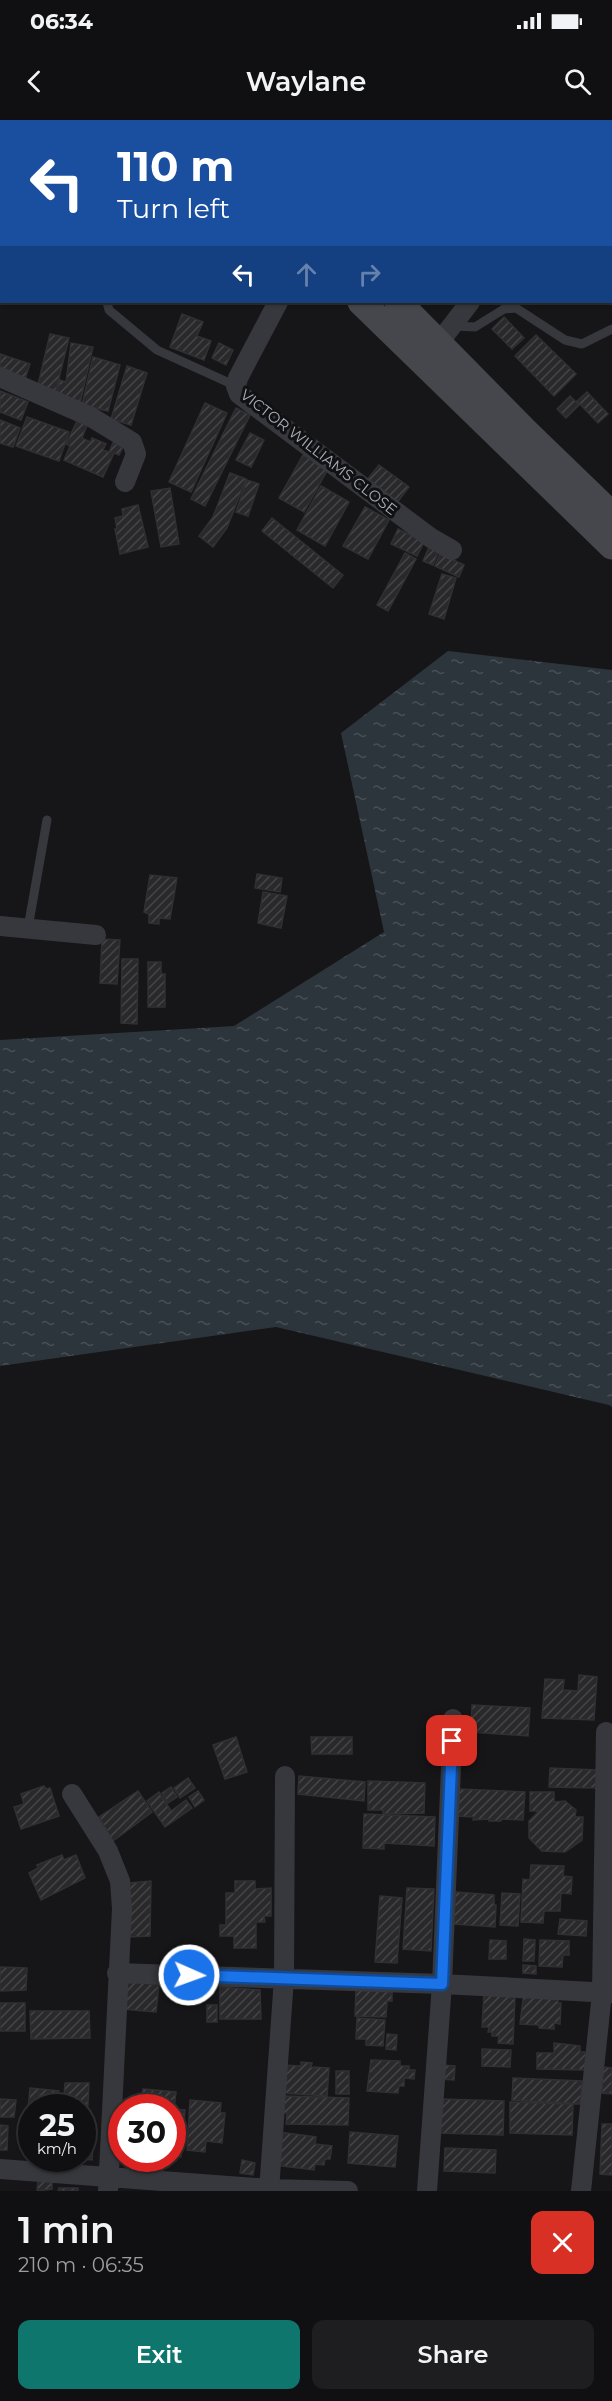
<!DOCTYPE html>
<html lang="en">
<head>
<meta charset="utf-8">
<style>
	body { margin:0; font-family:Montserrat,sans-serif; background:#1e1e20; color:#f1f3f6; height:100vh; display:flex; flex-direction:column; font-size:22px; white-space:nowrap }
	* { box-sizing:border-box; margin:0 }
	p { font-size:20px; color:#9c9d9f }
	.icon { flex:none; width:33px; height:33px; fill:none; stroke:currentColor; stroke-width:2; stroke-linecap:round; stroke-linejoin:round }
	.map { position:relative; height:2071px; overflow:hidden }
	.sheet { display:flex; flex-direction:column; background:#101012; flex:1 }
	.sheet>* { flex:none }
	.guide { position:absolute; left:0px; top:0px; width:612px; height:183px; box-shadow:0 2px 4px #0004,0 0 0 2px #303032; background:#1a4fa0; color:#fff; overflow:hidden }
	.speed { position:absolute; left:18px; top:1974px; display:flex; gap:12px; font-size:30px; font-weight:700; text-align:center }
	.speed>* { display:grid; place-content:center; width:78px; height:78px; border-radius:50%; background:#101012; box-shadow:0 2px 4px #0004,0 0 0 2px #303032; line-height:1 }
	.speed small { font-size:15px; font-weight:400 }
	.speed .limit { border:9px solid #d22; background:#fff; color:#111 }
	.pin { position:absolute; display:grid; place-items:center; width:51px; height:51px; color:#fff; margin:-26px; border-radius:12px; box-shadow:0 3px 9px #0006 }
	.me { position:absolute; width:66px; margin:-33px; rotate:92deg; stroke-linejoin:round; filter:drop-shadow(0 0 4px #0008) }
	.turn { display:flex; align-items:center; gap:21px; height:126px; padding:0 18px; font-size:27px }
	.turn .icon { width:78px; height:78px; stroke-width:2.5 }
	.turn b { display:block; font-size:42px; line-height:51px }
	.lanes { display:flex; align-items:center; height:57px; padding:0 18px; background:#0003; justify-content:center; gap:30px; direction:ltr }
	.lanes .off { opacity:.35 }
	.round { display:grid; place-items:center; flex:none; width:63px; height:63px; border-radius:12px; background:#1e1e20 }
	.head { display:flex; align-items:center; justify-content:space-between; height:102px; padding:0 18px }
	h1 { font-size:36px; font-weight:600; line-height:45px }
	.cta { display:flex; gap:12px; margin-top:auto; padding:12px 18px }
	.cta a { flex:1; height:69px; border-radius:12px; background:#0f766e; color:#fff; font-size:24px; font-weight:600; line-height:69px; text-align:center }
	.cta a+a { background:#1e1e20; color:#f1f3f6 }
	.status { display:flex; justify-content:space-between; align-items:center; height:42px; padding:0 30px; background:#101012; direction:ltr }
	.status svg { height:16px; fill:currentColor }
	header { display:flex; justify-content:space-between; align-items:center; height:78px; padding:0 18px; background:#101012; font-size:27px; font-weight:600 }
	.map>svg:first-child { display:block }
	.water { fill:url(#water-ripples) }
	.building { fill:url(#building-hatch); stroke:#303034; stroke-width:1.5 }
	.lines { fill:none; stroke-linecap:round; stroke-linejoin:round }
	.lane { stroke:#37383d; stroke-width:9 }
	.street { stroke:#37383d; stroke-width:20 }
	.secondary { stroke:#45474d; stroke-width:27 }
	.route-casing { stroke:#114b97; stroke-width:15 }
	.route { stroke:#1a73e8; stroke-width:10 }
	.labels { text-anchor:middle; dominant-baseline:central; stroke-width:6; stroke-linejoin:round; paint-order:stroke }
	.street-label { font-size:15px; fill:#a8adb8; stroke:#111113 }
</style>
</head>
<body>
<div class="status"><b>06:34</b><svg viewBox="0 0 49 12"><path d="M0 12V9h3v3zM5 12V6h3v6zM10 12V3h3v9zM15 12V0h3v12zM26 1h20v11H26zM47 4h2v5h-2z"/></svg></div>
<header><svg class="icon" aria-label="back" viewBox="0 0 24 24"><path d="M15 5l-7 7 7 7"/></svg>Waylane<svg class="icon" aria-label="search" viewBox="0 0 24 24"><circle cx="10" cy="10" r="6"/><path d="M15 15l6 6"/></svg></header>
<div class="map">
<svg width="612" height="2071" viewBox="0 0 612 2071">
	<defs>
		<pattern id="water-ripples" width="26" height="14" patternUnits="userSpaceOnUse" patternTransform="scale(1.5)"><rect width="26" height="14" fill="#2c353c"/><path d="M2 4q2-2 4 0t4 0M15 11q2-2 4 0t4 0" fill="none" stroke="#485056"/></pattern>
		<pattern id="building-hatch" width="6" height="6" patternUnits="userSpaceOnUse" patternTransform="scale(1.5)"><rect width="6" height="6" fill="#29292c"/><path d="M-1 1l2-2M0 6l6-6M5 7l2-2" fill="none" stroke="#454548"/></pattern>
	</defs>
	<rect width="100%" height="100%" fill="#161618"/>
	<path class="water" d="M448,531L612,550V1287L609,1285L276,1207L0,1246V920L234,906L384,812L341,613Z"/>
	<path class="building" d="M0,0L12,2H2V33Z
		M436,0H475L435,2Z
		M492,0H544L543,2Z
		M182,194L203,202L197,216L211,221L204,240L170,227Z
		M504,197L524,218L512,229L492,209Z
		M50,214L69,218L55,274L37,269Z
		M536,215L576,254L554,276L515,236Z
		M71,223L93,227L80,283L56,278L60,260L66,262Z
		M219,223L233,230L226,245L212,238Z
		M0,234L30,244L25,259L0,252Z
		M93,237L120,245L108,291L82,285Z
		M127,246L147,253L131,305L111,299Z
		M0,271L28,282L21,300L0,292Z
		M587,272L608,294L598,303L577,281Z
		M570,276L579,285L566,298L557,289Z
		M205,283L227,293L191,372L169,362Z
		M236,288L250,295L205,386L191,379Z
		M27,297L69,312L59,341L16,326Z
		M78,299L88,303L82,318L90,322L92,318L106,324L103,330L109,332L113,323L123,327L119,335L114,333L103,357L64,340L70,326L66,324Z
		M0,300L20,308L13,327L0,323Z
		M250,313L264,320L251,347L236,340Z
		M303,335L328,349L304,392L279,378Z
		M379,345L409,367L396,384L366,361Z
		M230,353L246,359L227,408L213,427L199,416L213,397Z
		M247,360L259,364L248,396L236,392Z
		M321,366L349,382L325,426L297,410Z
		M170,368L179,424L161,427L151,371Z
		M138,385L148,427L120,434L115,409H117L115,398L123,396L122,389Z
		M365,387L389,400L368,439L343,426Z
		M272,398L343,455L333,468L262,411Z
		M398,409L424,422L417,436L391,424Z
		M429,427L439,431L433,445L423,441Z
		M405,433L416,439L388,491L377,485Z
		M440,434L464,445L459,457L435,446Z
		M442,454L456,458L444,499L429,494Z
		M257,754L282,758L280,772L255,768Z
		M150,755L177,758L170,799L159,798V804L149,803V794L144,792Z
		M263,772L287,776L281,808L258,803Z
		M102,819L120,820L117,864L100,863Z
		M122,839H138L137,904L121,903Z
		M148,842H161V854H165V887H148Z
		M579,1555L597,1557L594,1600L542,1598L545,1559L564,1560L563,1570L578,1571Z
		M472,1585L530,1588L528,1616L471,1612Z
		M236,1617L247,1652L225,1659L213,1625Z
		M311,1617H352V1634H312Z
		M550,1648L597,1650L596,1668L549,1667Z
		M299,1656L365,1662L364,1681L298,1674Z
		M188,1658L195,1668L180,1678L174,1668Z
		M368,1661L425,1663L424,1693L383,1694V1690H368Z
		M44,1666L46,1669L50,1668L59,1696L21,1709L14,1687L24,1684L21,1674Z
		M171,1667L177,1677L168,1683L162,1673Z
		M459,1669L525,1672L523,1700L501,1699V1701H489V1699L473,1700L474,1697L458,1696Z
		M138,1671L152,1692L113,1721L99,1697Z
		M198,1671L204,1680L195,1687L189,1677Z
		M159,1672L171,1691L186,1680L192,1688L165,1707L147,1681Z
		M530,1672H554V1682L565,1681L576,1690L575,1697H583L582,1720L565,1732L542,1731L529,1718V1701L539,1691H530Z
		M364,1694L435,1697L434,1726L384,1723V1729L363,1728Z
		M62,1735L64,1740L76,1735L85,1758L41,1780L29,1753L38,1748L37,1745Z
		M531,1745L564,1746L563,1756L572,1757L571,1774L561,1773L560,1791H544L543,1803L521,1802L523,1759L530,1760Z
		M151,1761L150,1816L128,1817L129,1763Z
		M235,1761H255V1769L271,1768V1796H264L265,1802H256V1828H234V1816H220V1805H226V1773H235Z
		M407,1768L434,1769L431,1831L403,1829Z
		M455,1772L494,1775V1785H496L495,1807L454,1804Z
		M502,1773L520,1774L518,1806L500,1805Z
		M380,1776L402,1778L397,1843L375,1842Z
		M560,1799L587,1801L586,1816L558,1814Z
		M524,1819L535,1820L534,1841H523Z
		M490,1820L506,1821V1839H489Z
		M540,1820L569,1821V1835H563L562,1847L539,1846Z
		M523,1845L536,1846V1854L523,1853Z
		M0,1847L27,1848L26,1870L0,1871Z
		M149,1861V1864L159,1865L156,1892L123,1889L125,1862Z
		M388,1865V1872H392V1881H387L386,1897L355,1896L356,1868Z
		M220,1867L260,1870L261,1899H220Z
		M524,1871L558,1876V1883H561L560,1904L554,1903V1909L539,1908V1905L520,1904Z
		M484,1873L515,1876L513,1924L498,1923L499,1916H492V1912H488L489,1907H482Z
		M0,1883H25V1911H0Z
		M207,1885H217V1902H207Z
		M30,1891H89L90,1918L31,1919Z
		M357,1898L385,1900L383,1926L366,1925V1919H356Z
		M387,1914L397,1915L396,1930L386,1929Z
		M554,1923L580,1926V1932H586V1950L537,1949V1933H554Z
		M482,1929L511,1930L510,1947L482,1946Z
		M371,1940L400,1941V1946H409V1950H415L414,1959L404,1958V1966H399L398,1973L367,1971Z
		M301,1942L312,1943L311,1947L329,1948L327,1976L282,1973L283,1945L301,1946Z
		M442,1945L455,1946L454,1960L440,1959Z
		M603,1947L612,1948V1974L602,1973Z
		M336,1951H349V1974H336Z
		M513,1958L582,1961L580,1984L512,1980Z
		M65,1963H89L87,2004H82V1988H63Z
		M30,1968L59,1971L58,1988H32V2013H26Z
		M143,1969L176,1972L174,1989L185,1990L181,2037L172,2036V1988L141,1987Z
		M284,1976L349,1978L348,2005L286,2004L287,1993H283Z
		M0,1979L16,1980L14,1997H0Z
		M441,1979L504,1981L503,2015L440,2013Z
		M190,1980L221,1983L220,1993H225L222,2023L206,2021L205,2032L187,2030Z
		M510,1982L573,1984L572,2015L510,2013Z
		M602,2004H612V2055L600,2054Z
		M0,2005L8,2006L7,2030H0Z
		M279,2012L316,2017L315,2024L332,2026L330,2039H325L324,2045L315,2044L314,2050L275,2045Z
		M350,2012L398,2016L395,2047L348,2043Z
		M82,2023L93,2024L92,2040L73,2038H82Z
		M445,2028L496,2030L495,2053L444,2051Z
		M242,2040L255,2043L253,2055L240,2053Z
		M38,2061H52V2069L37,2071Z
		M59,2068H78V2071H58Z"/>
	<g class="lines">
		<path class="lane" d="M107,182L109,190L157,230L236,266
			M454,206L475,207L504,189L516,188L565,220L582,224L612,209
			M28,808L47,700"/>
		<path class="street" d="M134,0L136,2
			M425,2V0
			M572,2L573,0
			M278,182L238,258L236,266L239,274L431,418L452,430
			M438,224L470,182
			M0,257L91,297L132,322L136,334L125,362
			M0,806L96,815
			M72,1674L108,1731L120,1761L122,1789L108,2071
			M117,1853L442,1864L612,1873
			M0,2049L269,2069L348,2071
			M269,2071L284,1858L285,1656
			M427,2071L442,1864L453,1599
			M581,2071L602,1873L606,1612"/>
		<path class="secondary" d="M174,0L175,2
			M215,0L217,2
			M361,182L612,426
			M398,182L526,312L612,395"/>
	</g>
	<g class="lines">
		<defs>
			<path id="route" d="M189,1855L442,1864L452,1621"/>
		</defs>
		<use href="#route" class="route-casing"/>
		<use href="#route" class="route"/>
	</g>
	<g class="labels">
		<g class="street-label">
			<text transform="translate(319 332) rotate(38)">VICTOR WILLIAMS CLOSE</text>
		</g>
	</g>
</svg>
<div class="speed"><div>25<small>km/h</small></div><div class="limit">30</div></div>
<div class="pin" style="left:452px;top:1621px;background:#d93025"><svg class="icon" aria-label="arrive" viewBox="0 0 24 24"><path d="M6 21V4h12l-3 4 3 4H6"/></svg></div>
<svg class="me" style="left:189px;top:1855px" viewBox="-20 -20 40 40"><circle r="17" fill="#1a73e8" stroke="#fff" stroke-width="3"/><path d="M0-11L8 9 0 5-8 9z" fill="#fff"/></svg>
<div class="guide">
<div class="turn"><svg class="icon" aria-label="left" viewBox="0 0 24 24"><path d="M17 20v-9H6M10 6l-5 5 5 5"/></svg><div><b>110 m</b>Turn left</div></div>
<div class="lanes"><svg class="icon" aria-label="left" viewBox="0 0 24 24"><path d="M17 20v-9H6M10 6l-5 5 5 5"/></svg><svg class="icon off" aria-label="ahead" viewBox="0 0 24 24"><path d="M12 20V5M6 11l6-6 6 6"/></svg><svg class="icon off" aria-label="right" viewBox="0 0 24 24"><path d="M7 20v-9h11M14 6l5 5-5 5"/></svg></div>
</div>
</div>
<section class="sheet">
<div class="head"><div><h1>1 min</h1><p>210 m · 06:35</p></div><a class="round" style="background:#d93025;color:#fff"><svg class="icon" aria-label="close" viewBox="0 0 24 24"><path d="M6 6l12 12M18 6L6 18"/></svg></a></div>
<div class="cta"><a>Exit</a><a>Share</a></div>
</section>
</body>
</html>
